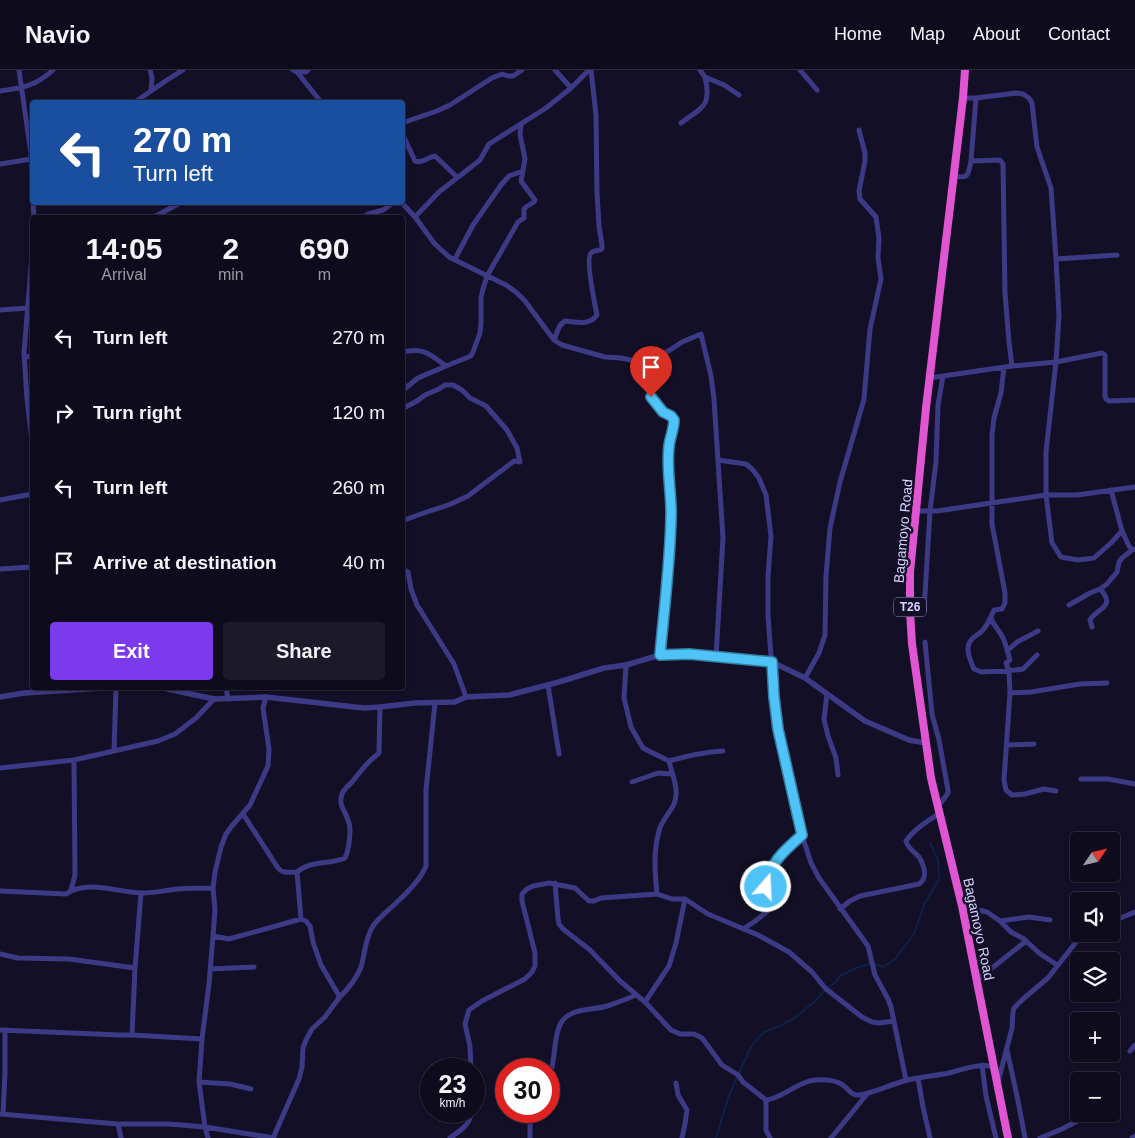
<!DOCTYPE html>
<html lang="en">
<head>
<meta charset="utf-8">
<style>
	body { margin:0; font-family:Arial,sans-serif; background:#1c1929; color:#f1f3f6; height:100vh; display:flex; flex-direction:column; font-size:19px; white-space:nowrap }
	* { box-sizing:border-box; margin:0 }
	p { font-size:16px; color:#9b9ba3 }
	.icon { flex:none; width:28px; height:28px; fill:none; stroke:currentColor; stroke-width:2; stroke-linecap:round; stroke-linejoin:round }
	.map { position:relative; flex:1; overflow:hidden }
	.sheet { position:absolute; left:30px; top:145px; width:375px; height:475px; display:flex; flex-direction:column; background:#0e0b1c; border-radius:5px; box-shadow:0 1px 4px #0004,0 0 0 1px #2e2b3b }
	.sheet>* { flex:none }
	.hud { position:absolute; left:30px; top:30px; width:375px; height:105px; border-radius:5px; box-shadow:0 1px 4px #0004,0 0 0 1px #2e2b3b; background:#1a4fa0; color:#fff; overflow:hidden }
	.needle { width:32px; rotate:55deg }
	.buttons { position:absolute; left:1070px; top:762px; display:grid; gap:10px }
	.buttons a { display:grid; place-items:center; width:50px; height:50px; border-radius:5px; background:#0e0b1c; box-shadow:0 1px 4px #0004,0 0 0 1px #2e2b3b; font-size:25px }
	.speed { position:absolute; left:420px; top:988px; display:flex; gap:10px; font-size:25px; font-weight:700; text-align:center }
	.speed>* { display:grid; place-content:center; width:65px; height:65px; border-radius:50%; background:#0e0b1c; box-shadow:0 1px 4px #0004,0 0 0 1px #2e2b3b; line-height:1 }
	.speed small { font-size:12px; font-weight:400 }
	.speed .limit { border:8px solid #d22; background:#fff; color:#111 }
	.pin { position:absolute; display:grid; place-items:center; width:42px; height:42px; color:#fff; margin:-51px -21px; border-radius:50% 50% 50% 0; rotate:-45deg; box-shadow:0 0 5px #0007 }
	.pin .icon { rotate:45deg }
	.me { position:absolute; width:55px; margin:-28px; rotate:19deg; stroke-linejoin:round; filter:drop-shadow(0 0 4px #0008) }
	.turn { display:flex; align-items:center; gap:18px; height:105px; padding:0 20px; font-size:22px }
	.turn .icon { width:65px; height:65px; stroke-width:2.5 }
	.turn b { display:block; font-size:35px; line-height:42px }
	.eta { display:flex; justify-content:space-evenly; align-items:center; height:85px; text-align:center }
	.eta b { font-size:30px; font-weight:800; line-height:35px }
	.action { display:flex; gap:10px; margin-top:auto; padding:10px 20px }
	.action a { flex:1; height:58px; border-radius:5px; background:#7c3aed; color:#fff; font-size:20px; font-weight:800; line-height:58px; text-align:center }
	.action a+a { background:#1c1929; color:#f1f3f6 }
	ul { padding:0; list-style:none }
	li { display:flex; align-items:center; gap:15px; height:75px; padding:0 20px }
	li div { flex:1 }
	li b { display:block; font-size:19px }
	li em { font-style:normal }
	header { display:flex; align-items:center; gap:30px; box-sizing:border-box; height:70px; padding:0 25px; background:#0e0b1c; border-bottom:1px solid #2e2b3b }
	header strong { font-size:24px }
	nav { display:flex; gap:28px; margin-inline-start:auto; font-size:18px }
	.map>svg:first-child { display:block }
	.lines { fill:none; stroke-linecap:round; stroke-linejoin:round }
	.stream { stroke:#0c2248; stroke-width:2 }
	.minor { stroke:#3d3a85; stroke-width:5 }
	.tertiary { stroke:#3d3a85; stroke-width:5.5 }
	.trunk { stroke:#e055d1; stroke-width:8 }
	.route-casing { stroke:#337fa1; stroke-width:12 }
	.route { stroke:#4fc3f7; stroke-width:9 }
	.labels { text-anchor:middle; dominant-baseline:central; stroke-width:5; stroke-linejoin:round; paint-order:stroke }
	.shield { fill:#130f26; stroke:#9e99be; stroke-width:1 }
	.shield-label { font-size:12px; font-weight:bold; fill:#d9d4ff }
	.street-label { font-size:14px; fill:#d9d4ff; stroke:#130f26 }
</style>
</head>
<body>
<header>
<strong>Navio</strong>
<nav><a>Home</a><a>Map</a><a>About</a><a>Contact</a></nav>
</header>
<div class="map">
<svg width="1135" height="1068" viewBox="0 0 1135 1068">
	<rect width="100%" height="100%" fill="#130f26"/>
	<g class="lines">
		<path class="stream" d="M716,1068L728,1028L738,1005L750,979L759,967L764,962L782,955L793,949L813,933L826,919L836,912L840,906L856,898L872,893L883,897L895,889L914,864L924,835L939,809L938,790L930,773"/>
		<path class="minor" d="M19,0L31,84L32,126
			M150,0L152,8L151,21
			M293,0L297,2L321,32
			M555,0L571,18
			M700,0L705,7L724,15L739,25
			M800,0L817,20
			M297,2H306L308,0
			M0,21C22,18 36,16 53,0
			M963,28H976L1016,23L1023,24L1029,28L1032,33L1037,77L1051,118L1056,189L1059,246L1056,292L1046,382V425L1052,473L1061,487L1078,490L1094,488L1111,473L1122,461L1111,420
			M135,32L167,10L183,0
			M402,53L437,41L450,35L492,8L502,4L508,6H513L522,0
			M681,53C702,37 712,37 705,7
			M402,63L415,91C422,94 428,87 435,86L457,107
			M971,91L976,28
			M0,94L31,89
			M954,106C969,109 968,105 971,91L1000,90L1003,94L1005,223L1009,272L1012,296
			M33,132L34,148
			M401,132L415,147L434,173L449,187L506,215L516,222L525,231L554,270L562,275L605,287L621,288L636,291L653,289L670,280L682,272L701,264L711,306L714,329L723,468L716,587
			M415,147L439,122L480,90L489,74L546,38L571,18L589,0
			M152,148L182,132
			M362,148L368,144L383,140L395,132
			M32,185L24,283L27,329L32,371
			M455,189L473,155L501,115L509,106L523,101
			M1056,189L1117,185
			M0,240L28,238L32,239
			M554,270C557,263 558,255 565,251C577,252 589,256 597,245C595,235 585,189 591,183C594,180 598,181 602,179V175L599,156L597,122L596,45L591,0
			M402,282C423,277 430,284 446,296
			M25,287L32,286
			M636,291C642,310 649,326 662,341C666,345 671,345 674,350C674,359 670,367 669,376C666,400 672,424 671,448C670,494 664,540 660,585
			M1004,297L1001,323L994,348L992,365V454L1005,523V533L1002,539L994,540C991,547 987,556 982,561C979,564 975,566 972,569C964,577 970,590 974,599L981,602L1015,600L1023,599L1037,585
			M929,308L1012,296L1056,292L1102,283L1105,285V326L1106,329L1109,331L1135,330
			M402,321L418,308L446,296L471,286L473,282L480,263L481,253V228L483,219L487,206L518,152L524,148V139L526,137L534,132L535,130L521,111L525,89L520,64L521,55
			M402,339L417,331L425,325L439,319L445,315H453L462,320L470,328L486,336L507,360L517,378L520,392L514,391L468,426L451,434L418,445L402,451
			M718,390L746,394L752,399L759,408L766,425L771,466L768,507V545L774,627L778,659L802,765L811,793L819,808L868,876L875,905L888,929L891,937L906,1010
			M0,430L32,424
			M917,441H937L1046,425H1077L1135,417
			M1122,461L1129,476L1132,480L1135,479
			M402,498L408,502L411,519L417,535L454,594L466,627
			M0,499L32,497
			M1069,535L1090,523L1100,519L1107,514L1117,502L1119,492L1122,488L1132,480
			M924,541L930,441L936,392L938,335L943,306
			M991,548C993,555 1000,561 1004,570C1006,576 1008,583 1010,590L1006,593L1009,601L1010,623L1004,710L1006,720L1012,725L1025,724L1044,719L1056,721
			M1092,557L1090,550C1097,538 1117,537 1100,519
			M925,572L932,644L939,670L948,720V723L938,737
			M1007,581L1017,572L1038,561
			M626,595L624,628L631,657L643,678L669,691C687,686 704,682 723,681
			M805,608L819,583L825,565L826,506L830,458L840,412L864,329L870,259L881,209L878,188L879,168L876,147L860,129L859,121L865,91V83L859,60
			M548,615L559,684
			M226,618L228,629
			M1010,623L1031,622L1080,614L1107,613
			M827,624L824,649L828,666L836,688L838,705
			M1007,675L1034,674
			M114,681L116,618
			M0,698L74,690L158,671L175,664L196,648L214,629
			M1081,709H1108L1135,714
			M632,712L658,703L672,704
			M243,744L278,798C283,804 290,802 297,802
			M555,813L558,848L559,854L563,859L590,880L620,911L645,932L671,960L680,964H694L702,968L722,995L738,1005L743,1012L766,1030C782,1029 796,1012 815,1010C824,1009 837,1010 844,1016C848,1019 851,1024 856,1025C866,1026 892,1014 904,1011C919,1007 934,1006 949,1003C961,1000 982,992 994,997
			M71,820L75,805L74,690
			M0,821L66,824C88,809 119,823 143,823C155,823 166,820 178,819C190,818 202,818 213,818
			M657,824C655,803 653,782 659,761C661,751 670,743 674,734C680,721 672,704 669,691
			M962,836L987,842L1000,851L1011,862L1024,869L1039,883L1057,895
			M840,839L850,831L860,826L919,814C921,812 924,810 924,807C926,802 922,791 919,787C914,781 908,779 906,771C914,759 928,751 940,743
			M301,849L297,802C311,790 329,795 345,788C349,780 352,758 348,750C345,740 338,736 342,724C344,719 348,716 352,712C357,706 362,699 367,694C370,690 375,687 379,683L380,637
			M1000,851L1029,847L1050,850
			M1111,852L1135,842
			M743,859L754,852L769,840C771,832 767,825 766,817C766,796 788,777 802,765
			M213,866L229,869L301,849L306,851L310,856L313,872L321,895L338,924L339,928L325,947L312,959L306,970L303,978L302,997L299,1009L273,1068
			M0,884L18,888L69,889L135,898
			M210,899L254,897
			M977,910L1026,871
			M339,928C348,919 356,910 361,897C365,884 365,868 373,856C379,847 389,840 397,832C407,823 421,808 426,796V720L435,633
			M645,932L669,896L676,873L685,829
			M0,960L120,965H132L202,969
			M132,965L135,898L141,823
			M1007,980L1018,1031L1025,1068
			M1130,981L1135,975
			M982,995L986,1026L996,1068
			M471,999L470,976L465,954L469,940L482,931L525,909L532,902L535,896V883L522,831V824L527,819L533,816L549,813L575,818L589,831H594L601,828L657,824L672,829H685L708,844L758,865L789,882L812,902L826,919L862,947L872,952L879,953L894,951
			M549,1007C556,990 553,973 559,957C566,937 591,941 607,936C617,933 626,929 636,925
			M918,1008L923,1037L930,1068
			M199,1012L230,1014L251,1019
			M998,1012L1012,958L1013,942L1014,938L1023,929L1048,908L1076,872L1088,864
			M676,1013L678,1025L687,1040L685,1054L682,1068
			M766,1030V1060L770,1068
			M0,1044L118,1054H169L205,1057L274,1068
			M3,1044L5,1003V960
			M118,1054L121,1068
			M208,1068L205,1057L199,1012L202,969L209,914L213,866L215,839L213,818L215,802L221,777L226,764L231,757L250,735L268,696L269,679L263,638L266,627
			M450,1068C461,1060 470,1055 472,1041
			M530,1068V1048L531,1041
			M831,1068L868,1023
			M1040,1068L1062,1059L1091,1044
			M1132,1068L1135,1066"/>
		<path class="tertiary" d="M163,618L214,629L266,627L337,635L364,638L380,637L415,633L455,632L466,627L509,625L559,612L604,598L626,595L660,585L689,584L757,589L772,592L805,608L865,651L909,670L926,673
			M0,627L24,623L103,618"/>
		<path class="trunk" d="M965,0L963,28L926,338L910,502V541L912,574L931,708L962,836L1008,1068"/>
	</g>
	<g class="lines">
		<defs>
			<path id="route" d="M651,327L663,342L671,346L674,350C674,359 670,367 669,376C666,400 672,424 671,448C670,494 664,540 660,585L689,584L772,592L774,627L778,659L802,765C786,779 768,794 766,817"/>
		</defs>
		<use href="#route" class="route-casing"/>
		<use href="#route" class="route"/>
	</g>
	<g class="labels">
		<rect class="shield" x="894" y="527.5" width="32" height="19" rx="4"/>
		<g class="shield-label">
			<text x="910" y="537">T26</text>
		</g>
		<g class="street-label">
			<text transform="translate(903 461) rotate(-85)">Bagamoyo Road</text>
			<text transform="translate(979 859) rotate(78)">Bagamoyo Road</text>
		</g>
	</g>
</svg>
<div class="buttons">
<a><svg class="needle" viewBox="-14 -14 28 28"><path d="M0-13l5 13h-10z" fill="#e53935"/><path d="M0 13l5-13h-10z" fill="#9b9ba3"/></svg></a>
<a><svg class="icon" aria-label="sound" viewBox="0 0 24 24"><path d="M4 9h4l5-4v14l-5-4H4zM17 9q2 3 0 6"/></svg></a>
<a><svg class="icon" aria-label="layers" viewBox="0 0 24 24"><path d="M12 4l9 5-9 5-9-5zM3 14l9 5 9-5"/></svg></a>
<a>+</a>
<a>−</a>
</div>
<div class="speed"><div>23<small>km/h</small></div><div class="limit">30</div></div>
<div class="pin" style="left:651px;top:327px;background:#d93025"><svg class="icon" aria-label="arrive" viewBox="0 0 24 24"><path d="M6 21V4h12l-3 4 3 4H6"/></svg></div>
<svg class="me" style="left:766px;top:817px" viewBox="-20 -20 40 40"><circle r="17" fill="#4fc3f7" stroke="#fff" stroke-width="3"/><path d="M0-11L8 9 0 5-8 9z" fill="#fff"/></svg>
<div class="hud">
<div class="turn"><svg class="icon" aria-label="left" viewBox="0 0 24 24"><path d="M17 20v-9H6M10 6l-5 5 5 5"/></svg><div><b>270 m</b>Turn left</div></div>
</div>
<section class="sheet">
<div class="eta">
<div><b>14:05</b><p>Arrival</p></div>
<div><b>2</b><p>min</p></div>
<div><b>690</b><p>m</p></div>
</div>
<ul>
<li><svg class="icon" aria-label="left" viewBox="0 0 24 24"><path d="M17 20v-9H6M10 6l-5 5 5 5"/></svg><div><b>Turn left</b></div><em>270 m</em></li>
<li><svg class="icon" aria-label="right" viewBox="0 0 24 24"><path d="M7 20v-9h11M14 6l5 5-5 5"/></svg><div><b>Turn right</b></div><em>120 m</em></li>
<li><svg class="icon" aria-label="left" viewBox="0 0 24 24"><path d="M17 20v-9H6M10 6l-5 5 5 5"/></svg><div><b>Turn left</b></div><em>260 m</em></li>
<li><svg class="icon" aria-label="arrive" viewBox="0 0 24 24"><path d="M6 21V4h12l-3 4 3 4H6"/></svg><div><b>Arrive at destination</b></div><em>40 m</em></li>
</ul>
<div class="action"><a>Exit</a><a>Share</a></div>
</section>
</div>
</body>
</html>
